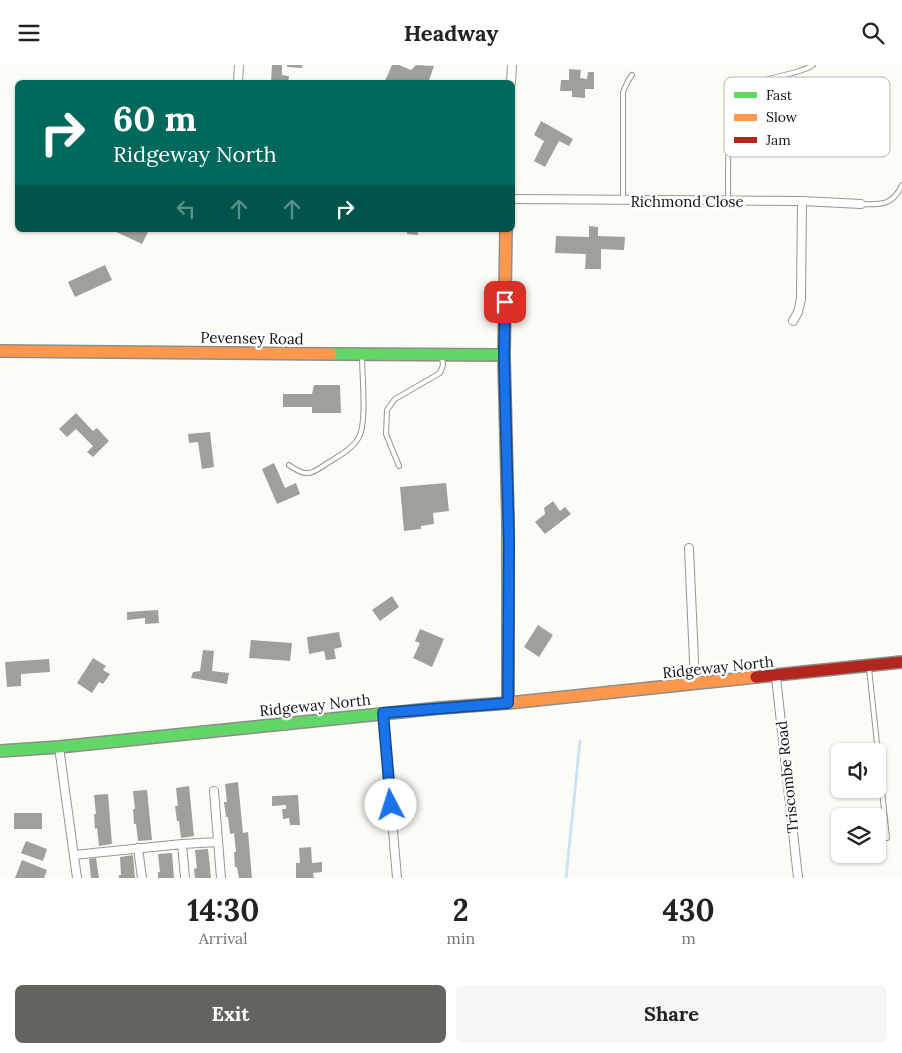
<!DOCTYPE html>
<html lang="en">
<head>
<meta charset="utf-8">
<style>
	body { margin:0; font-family:Lora,serif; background:#f6f6f6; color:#222; height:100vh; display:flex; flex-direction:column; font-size:19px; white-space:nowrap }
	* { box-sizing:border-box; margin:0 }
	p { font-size:16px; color:#767676 }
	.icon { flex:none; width:28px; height:28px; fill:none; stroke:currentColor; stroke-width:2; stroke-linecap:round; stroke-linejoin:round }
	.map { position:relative; height:813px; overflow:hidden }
	.sheet { display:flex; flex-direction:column; background:#fff; flex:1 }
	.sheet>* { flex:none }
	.hud { position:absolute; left:15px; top:15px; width:500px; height:152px; border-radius:8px; box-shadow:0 1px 4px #0004; background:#00695c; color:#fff; overflow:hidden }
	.tools { position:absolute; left:831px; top:678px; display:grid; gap:10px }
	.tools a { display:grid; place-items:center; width:55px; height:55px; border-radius:8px; background:#fff; box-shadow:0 1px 4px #0004; font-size:25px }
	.pin { position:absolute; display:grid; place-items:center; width:42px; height:42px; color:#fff; margin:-21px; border-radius:10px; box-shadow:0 2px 8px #0006 }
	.me { position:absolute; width:55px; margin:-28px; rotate:355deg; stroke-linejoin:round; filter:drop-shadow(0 0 4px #0008) }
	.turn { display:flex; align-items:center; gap:18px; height:105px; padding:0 15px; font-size:22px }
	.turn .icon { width:65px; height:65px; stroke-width:2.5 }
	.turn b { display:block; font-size:35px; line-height:42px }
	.lanes { display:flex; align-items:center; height:48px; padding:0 15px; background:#0003; justify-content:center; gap:25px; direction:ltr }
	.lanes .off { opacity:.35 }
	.eta { display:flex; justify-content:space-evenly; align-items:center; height:85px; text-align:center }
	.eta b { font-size:30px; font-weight:800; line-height:35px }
	.cta { display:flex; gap:10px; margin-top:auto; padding:10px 15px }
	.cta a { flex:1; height:58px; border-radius:8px; background:#636360; color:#fff; font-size:20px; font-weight:800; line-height:58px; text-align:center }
	.cta a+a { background:#f6f6f6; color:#222 }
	header { display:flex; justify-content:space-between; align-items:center; height:65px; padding:0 15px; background:#fff; font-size:22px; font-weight:800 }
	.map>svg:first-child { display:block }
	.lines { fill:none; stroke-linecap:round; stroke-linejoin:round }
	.stream { stroke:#cce2f6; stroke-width:3 }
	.building { fill:#a09f9b }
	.lane-casing { stroke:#969694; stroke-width:6 }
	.street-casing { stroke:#969694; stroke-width:10 }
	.fast-casing { stroke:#8d8d8a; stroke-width:14 }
	.slow-casing { stroke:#8d8d8a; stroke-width:14 }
	.jam-casing { stroke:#8d8d8a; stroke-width:14 }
	.lane { stroke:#fffffe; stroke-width:4 }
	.street { stroke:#fffffe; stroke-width:8 }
	.fast { stroke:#63d668; stroke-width:11 }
	.slow { stroke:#ff974d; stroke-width:11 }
	.jam { stroke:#b3261e; stroke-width:11 }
	.route-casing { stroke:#114b97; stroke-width:12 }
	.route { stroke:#1a73e8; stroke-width:9 }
	.labels { text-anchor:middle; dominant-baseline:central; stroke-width:5; stroke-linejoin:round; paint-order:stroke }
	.street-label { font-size:15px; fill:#101010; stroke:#fff }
	.key { fill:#fff; stroke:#b7b7b7; stroke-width:1 }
	.key-label { font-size:14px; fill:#101010 }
</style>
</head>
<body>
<header><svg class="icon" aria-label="menu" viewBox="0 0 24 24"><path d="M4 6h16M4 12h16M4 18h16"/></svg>Headway<svg class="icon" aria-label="search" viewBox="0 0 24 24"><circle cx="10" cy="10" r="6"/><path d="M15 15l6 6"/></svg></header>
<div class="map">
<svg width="902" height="813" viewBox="0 0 902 813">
	<rect width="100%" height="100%" fill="#fcfcf6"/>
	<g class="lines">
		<path class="stream" d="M566,813L580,676"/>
	</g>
	<path class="building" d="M272,0H282V10L289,11L288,18H271Z
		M287,0H302V3L287,2Z
		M392,0H399L411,5L416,0L434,1L428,18H384Z
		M569,4L581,5L580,13L587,14L588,7H594V24H585V33L572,32V26H560L561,15H569Z
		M541,56L573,74L569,81L559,76L545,102L534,96L544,76L534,70Z
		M589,161L598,162V171L625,172L624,185L601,184V204H585L586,189L555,188L556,171L589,172Z
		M112,165H149L142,179Z
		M407,165H418V170L407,169Z
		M105,200L112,215L75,232L68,217Z
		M314,320H340L341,348H312V342H283V329H312Z
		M76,348L93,366L97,363L109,376L93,392L87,387L93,381L76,364L67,372L59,364Z
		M210,367L214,402L202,404L198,377L189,378L188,369Z
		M274,398L285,423L296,418L300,429L277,439L262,404Z
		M446,418L449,446L433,448L434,459L421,461V464L404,466L400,422Z
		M553,436L560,446L565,442L571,449L545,469L535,457L545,449L544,443Z
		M392,531L399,542L380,556L372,545Z
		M158,545L159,558L145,559V553L127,555V547Z
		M538,560L553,570L539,592L524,582Z
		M420,564L444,574L432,602L413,593L420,578L415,576Z
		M339,567L342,582L334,584L336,594L326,595L324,586L309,589L307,572Z
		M251,575L292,578L290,596L249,593Z
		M203,585L214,586L212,606L229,608L227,619L191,613L193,607L200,606Z
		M93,593L106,601L103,605L110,609L103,619L99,617L92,628L77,618Z
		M49,594L50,607L21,609V621L7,622L5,597Z
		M238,717L243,768L248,767L252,813H239L237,802H235L234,787H236L234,768L230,769L228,752H226L224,737H227L225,719Z
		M189,721L194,771L181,773L179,756H177L175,741H178L176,723Z
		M147,725L152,775L138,776L136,759H134L133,744H135L133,726Z
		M108,729L112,779L99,781L97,763L95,764L94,749H96L94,730Z
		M298,730L300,760H290L289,753L283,754L282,744H286V740L272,741V731Z
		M14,748H42V764H14Z
		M26,776L47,784L43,796L21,788Z
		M311,782L312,798L322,797V807L313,808L314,813H296V798H300L299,783Z
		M208,784L211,813H195L194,804L197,803L195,785Z
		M172,788L174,813H158V807H160L158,789Z
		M133,790L135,813H119V810H121L120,792Z
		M96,793L99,813H91L89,794Z
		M22,795L47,805L44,813H15Z"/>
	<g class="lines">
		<defs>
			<path id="lane" d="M623,135V27L628,16L632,10
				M728,135C729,104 722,36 755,19C771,11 800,9 813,0
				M861,139C882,140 893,140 902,120
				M289,400C305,412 311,410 326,399C337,392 353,384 359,372C367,358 362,310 362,291
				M399,401L386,369L387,345L395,334L440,308L443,300L442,291
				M869,603L887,773"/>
			<path id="street" d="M238,18L239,0
				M511,18L512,0
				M512,134L802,136L861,139
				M793,256L798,247L801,234L802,136
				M689,483L695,619
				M776,612L798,813
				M383,648L397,813
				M59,682L77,813
				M214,726L221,813
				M182,779L185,813
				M138,783L142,813
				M74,790L182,779L218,777"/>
			<path id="fast" d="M331,289L504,290
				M508,638V456
				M0,686L59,682L440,643"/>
			<path id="slow" d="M506,165L504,290L508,456
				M0,286L331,289
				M440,643L508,638L756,612"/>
			<path id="jam" d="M756,612L902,597"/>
		</defs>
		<use href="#lane" class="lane-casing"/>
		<use href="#street" class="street-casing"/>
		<use href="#fast" class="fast-casing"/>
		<use href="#slow" class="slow-casing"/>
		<use href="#jam" class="jam-casing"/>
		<use href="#lane" class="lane"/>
		<use href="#street" class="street"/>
		<use href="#fast" class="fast"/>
		<use href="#slow" class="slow"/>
		<use href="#jam" class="jam"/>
	</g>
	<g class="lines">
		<defs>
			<path id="route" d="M391,740L383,648L508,638L509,478L504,290L505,237"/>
		</defs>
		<use href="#route" class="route-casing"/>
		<use href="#route" class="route"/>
	</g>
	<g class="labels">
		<g class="street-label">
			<text x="687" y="136">Richmond Close</text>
			<text transform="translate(252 273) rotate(1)">Pevensey Road</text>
			<text transform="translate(718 602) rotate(-6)">Ridgeway North</text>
			<text transform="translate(315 640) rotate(-6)">Ridgeway North</text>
			<text transform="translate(787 712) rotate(-96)">Triscombe Road</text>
		</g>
	</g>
	<rect x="724" y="12" width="166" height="80" rx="8" class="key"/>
	<rect x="734" y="27" width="23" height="6" fill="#63d668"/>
	<rect x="734" y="49" width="23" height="7" fill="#ff974d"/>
	<rect x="734" y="72" width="23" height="6" fill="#b3261e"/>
	<g class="key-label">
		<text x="766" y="35">Fast</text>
		<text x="766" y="57">Slow</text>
		<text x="766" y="80">Jam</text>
	</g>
</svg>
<div class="tools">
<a><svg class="icon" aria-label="sound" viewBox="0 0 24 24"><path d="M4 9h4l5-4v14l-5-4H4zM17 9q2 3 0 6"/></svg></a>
<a><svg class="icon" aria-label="layers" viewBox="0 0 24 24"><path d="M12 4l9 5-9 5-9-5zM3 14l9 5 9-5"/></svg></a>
</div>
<div class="pin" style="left:505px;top:237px;background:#d93025"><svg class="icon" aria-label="arrive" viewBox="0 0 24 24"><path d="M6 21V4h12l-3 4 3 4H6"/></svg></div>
<svg class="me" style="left:391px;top:740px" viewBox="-20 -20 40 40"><circle r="19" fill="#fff"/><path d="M0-13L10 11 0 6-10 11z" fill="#1a73e8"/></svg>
<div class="hud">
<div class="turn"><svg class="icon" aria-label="right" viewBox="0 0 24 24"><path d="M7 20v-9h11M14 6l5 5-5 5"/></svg><div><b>60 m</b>Ridgeway North</div></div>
<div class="lanes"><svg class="icon off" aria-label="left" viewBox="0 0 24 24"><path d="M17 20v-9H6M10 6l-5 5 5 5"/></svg><svg class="icon off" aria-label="ahead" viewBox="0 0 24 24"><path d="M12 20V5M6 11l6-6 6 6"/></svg><svg class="icon off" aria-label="ahead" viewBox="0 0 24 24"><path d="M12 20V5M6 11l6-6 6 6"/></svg><svg class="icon" aria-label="right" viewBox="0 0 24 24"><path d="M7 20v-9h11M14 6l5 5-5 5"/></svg></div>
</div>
</div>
<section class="sheet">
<div class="eta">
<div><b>14:30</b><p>Arrival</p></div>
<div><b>2</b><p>min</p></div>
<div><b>430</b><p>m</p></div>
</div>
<div class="cta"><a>Exit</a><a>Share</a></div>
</section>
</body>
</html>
